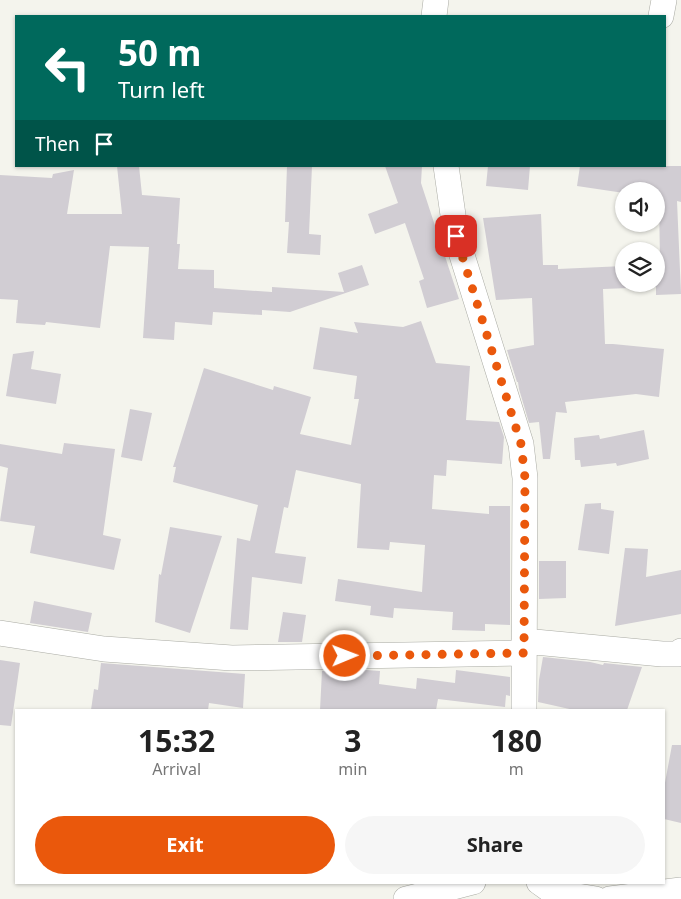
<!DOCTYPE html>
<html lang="en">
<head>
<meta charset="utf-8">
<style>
	body { margin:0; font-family:"Noto Sans",sans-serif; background:#f6f6f6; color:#222; height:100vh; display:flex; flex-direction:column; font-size:19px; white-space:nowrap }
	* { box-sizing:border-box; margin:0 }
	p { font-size:16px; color:#767676 }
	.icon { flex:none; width:28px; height:28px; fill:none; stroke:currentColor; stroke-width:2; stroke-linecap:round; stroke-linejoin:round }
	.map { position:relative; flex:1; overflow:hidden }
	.panel { position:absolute; left:15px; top:709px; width:650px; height:175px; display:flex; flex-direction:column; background:#fff; border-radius:0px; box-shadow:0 1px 4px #0004 }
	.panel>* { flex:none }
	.banner { position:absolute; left:15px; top:15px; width:651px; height:152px; border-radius:0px; box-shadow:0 1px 4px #0004; background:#00695c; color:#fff; overflow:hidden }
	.buttons { position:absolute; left:615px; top:182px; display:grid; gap:10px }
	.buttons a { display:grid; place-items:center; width:50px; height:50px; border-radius:50%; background:#fff; box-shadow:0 1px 4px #0004; font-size:25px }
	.pin { position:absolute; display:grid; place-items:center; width:42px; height:42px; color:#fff; margin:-21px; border-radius:10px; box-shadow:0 2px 8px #0006 }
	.me { position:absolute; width:55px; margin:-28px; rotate:89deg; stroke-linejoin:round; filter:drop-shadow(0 0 4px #0008) }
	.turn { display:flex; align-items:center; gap:18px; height:105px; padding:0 20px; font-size:22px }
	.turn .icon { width:65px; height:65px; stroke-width:2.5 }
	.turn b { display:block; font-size:35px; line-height:42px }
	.then { display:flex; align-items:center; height:48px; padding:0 20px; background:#0003; gap:10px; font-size:19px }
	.eta { display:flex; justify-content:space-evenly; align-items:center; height:85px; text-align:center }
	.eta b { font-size:30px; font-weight:700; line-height:35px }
	.button { display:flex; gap:10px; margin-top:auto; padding:10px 20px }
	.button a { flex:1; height:58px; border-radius:30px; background:#ea580c; color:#fff; font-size:20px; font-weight:700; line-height:58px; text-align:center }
	.button a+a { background:#f6f6f6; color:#222 }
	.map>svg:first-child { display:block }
	.building { fill:#d1cdd3 }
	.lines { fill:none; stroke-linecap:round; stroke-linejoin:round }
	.minor-casing { stroke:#aaaba4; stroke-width:26 }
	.minor { stroke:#fff; stroke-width:25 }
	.route { stroke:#ea580c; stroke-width:9; stroke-dasharray:0 16.2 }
</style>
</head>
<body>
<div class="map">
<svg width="681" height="899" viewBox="0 0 681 899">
	<rect width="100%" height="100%" fill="#f4f4ed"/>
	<path class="building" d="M117,166H139L142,195L180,198L177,244H180L178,269L214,270V288L272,292V287L344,292L338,273L362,265L369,285L290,312L262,310V315L213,312L212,325L175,322L174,340L143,338L149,247L110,246L100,328L46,322L45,325L16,323L18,300L0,299V175L52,178L53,174L74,170L67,214H122Z
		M287,166H312L309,234L321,235L320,255L287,253L289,222H285Z
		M385,166H422L421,183L459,299L427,308L419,281L424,279L405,223L375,234L368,214L398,203Z
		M488,166H530L528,190L486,186Z
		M580,166H681V202L677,201L681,294L656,295V287L603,289L605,344H613L664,349L659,397L636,394L565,402L567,413L556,412L550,459H543L539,422L529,423L519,389L518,382H517L507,350L534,345L532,298L496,300L483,218L541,214L543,265H558V269L624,266V284H656V262H660L659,198H656V191H624V193L577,186Z
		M421,321L436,363L470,366L466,420L499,422L504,437L502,464L447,460L446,476L434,475L432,509L489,514V506H510V625L485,624V631L452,630L453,612L394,608L393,618L370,615L371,606L335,601L338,579L422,592L425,545L390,542L389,550L357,548L361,484L296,470L288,508L284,507L275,553L306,557L302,584L252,577L248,630L230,629L237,538L250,541L258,505L173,482L176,467H173L204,368L273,390L274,386L311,397L300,434L351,445L359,399H354L357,376L313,369L320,327L358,333L354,322L403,327Z
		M34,351L31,369L61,374L56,404L6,396L13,354Z
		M130,409L152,413L142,461L121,457Z
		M644,430L649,459L617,466L616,463L581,467L580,460H575L574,438L599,435L600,439Z
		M64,443L115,449L103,535L121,539L114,570L30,553L35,526L0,521L8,468L0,466V444L62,454Z
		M601,503V509L614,511L609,554L578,550L585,504Z
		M170,527L222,536L190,633L155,622L159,574L161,575Z
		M625,548L648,549L646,577L681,570V614L615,626Z
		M539,561H566V598L539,599Z
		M34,601L92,613L88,632L30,623Z
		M283,612L306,615L302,642H278Z
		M543,657L590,662L603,665L604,663L642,667L627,710H574L538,702L539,680Z
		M0,660L20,663L11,726L0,725Z
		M101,663L245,674L243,708L209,703L208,710H91L94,689L98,690Z
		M366,670L380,671L379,684L416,689L417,678L455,683L456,670L510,677V696L506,695L505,707L438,699L436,710H320L322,671Z
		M672,745H681V823L664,819V788Z"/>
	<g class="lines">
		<defs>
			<path id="minor" d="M434,16L436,0
				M661,16L664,0
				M446,166L456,236L521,444L525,478L524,710
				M0,633L104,649L232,658L524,653
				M524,641L662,654H678L681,651
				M539,882L553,892L596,899
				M406,899L473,882
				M610,899L681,890"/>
		</defs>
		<use href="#minor" class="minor-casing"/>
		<use href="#minor" class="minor"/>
	</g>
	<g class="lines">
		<path class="route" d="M345,656L524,653L525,478L521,444L456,236"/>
	</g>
</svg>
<div class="buttons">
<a><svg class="icon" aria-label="sound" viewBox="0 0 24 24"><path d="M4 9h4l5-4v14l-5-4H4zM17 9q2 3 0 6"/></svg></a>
<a><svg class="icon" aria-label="layers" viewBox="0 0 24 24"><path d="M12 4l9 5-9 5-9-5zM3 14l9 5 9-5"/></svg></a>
</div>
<div class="pin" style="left:456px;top:236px;background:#d93025"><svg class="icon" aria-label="arrive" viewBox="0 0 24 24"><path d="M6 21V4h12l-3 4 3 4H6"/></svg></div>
<svg class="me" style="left:345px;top:656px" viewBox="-20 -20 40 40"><circle r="17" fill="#ea580c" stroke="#fff" stroke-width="3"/><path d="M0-11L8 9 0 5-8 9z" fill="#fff"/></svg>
<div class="banner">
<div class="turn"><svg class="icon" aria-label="left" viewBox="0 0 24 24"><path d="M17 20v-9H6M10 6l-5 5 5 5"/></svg><div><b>50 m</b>Turn left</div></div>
<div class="then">Then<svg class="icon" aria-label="arrive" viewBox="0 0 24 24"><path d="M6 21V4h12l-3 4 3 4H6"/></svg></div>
</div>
<section class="panel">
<div class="eta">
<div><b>15:32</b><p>Arrival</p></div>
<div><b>3</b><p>min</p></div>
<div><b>180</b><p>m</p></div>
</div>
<div class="button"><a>Exit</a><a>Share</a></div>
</section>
</div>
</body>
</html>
